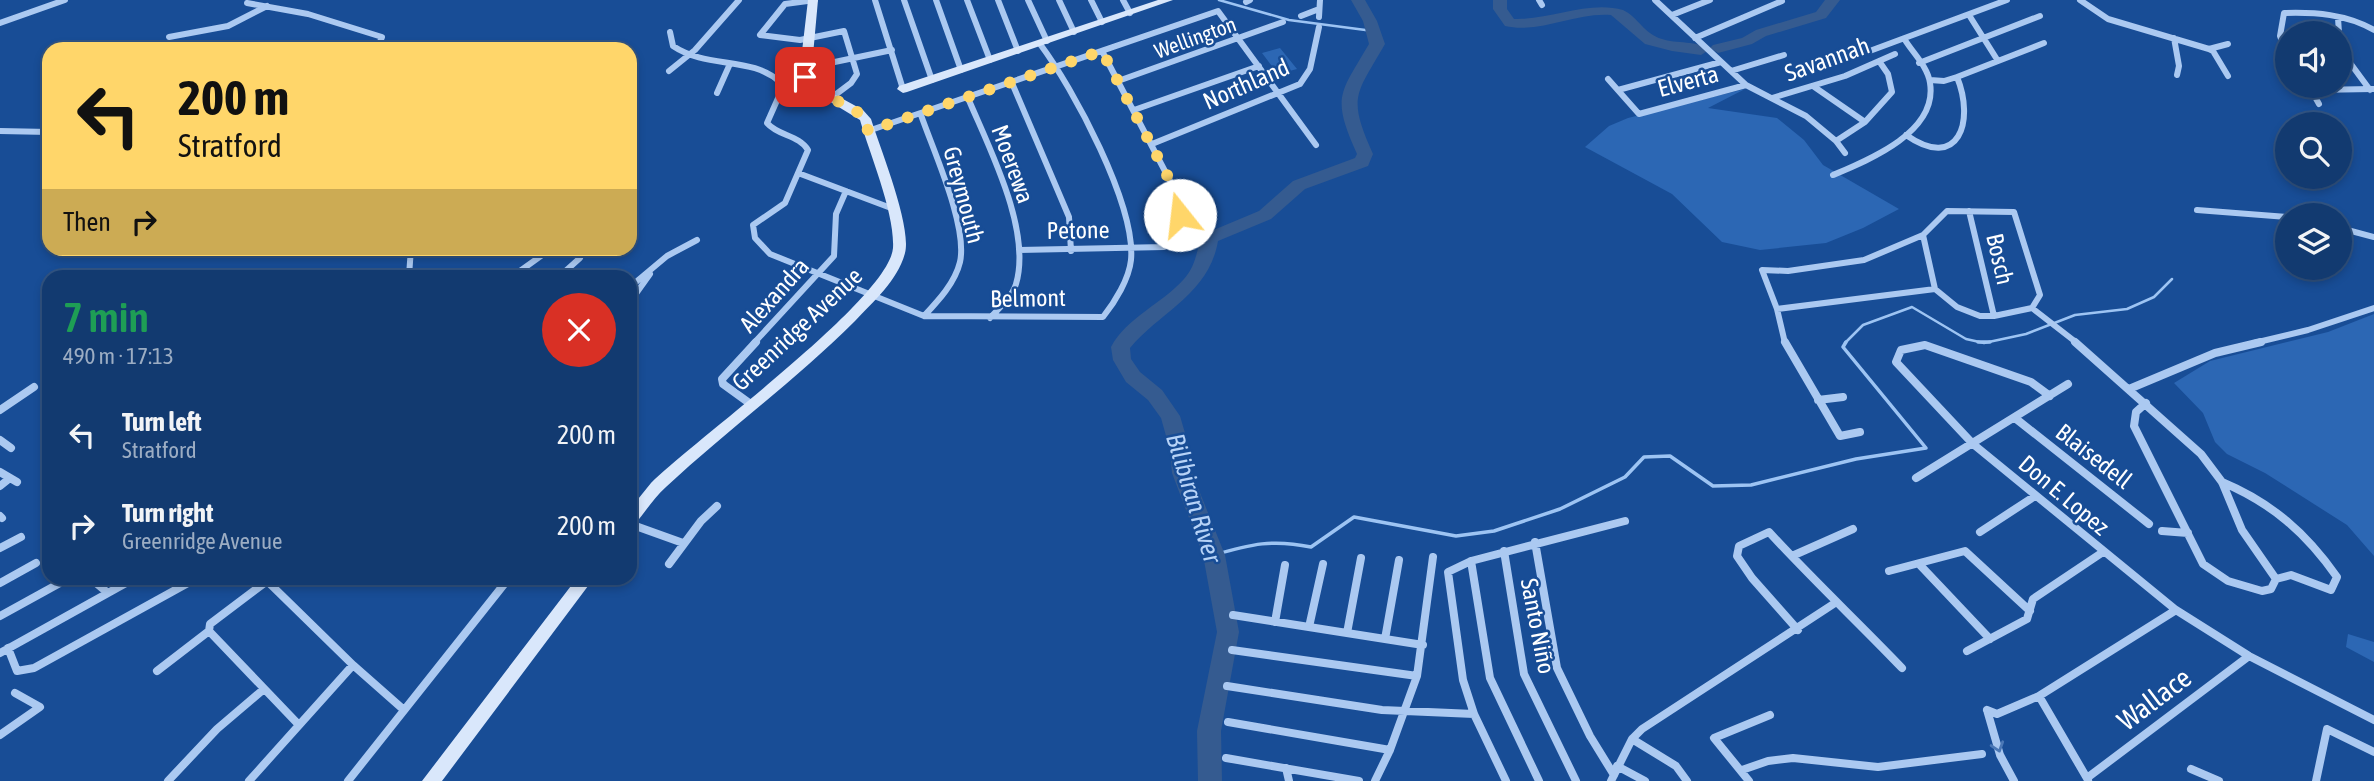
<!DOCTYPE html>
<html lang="en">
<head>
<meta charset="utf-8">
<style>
	body { margin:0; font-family:"Asap Condensed",sans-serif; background:#1f4578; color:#f1f3f6; height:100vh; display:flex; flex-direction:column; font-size:26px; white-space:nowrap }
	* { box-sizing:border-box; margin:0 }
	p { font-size:23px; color:#9cadc3 }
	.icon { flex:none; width:38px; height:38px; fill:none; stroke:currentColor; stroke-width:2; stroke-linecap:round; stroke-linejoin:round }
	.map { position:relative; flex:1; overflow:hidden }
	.drawer { position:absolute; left:42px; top:270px; width:595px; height:315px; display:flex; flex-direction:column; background:#123a70; border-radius:21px; box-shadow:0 4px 10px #0003,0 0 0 2px #315483 }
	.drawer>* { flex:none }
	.guide { position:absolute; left:42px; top:42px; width:595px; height:214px; border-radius:21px; box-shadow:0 4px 10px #0003,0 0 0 2px #315483; background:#ffd66a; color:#111; overflow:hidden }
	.buttons { position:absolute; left:2275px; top:21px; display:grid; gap:14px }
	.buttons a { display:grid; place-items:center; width:77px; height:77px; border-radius:50%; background:#123a70; box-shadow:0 4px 10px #0003,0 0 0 2px #315483; font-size:35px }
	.pin { position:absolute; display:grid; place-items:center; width:60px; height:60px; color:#fff; margin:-30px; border-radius:14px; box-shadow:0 4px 10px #0006 }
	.me { position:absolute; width:77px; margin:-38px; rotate:344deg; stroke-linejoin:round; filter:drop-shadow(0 0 5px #0008) }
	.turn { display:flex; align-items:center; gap:24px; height:147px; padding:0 21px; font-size:32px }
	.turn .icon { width:91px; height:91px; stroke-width:2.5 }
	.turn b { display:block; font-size:49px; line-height:60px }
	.then { display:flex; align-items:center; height:66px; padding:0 21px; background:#0003; gap:14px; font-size:26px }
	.round { display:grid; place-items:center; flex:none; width:74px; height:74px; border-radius:37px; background:#1f4578 }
	.head { display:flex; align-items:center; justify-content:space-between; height:119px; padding:0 21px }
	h1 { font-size:42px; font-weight:600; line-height:52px; color:#1e9e55 }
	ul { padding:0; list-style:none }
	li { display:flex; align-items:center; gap:21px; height:91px; padding:0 21px }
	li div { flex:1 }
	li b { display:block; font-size:26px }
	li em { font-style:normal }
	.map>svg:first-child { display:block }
	.green { fill:#2c67b4 }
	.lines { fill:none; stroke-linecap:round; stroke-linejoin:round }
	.stream-far1 { stroke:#9dc4f3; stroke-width:2.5 }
	.stream { stroke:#9dc4f3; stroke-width:3.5 }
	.river { fill:#355b90; fill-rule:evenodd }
	.street-far1 { stroke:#abc9f1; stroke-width:6 }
	.street { stroke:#abc9f1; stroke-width:8 }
	.secondary { fill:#d9e7fb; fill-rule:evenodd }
	.oneway { stroke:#4b78b6 }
	.route { stroke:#ffd66a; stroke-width:12; stroke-dasharray:0 21.6 }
	.labels { text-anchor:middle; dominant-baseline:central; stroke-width:5; stroke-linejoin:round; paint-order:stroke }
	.far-street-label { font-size:21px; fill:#fff; stroke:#184d96 }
	.street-label { font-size:24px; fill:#fff; stroke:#184d96 }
	.water-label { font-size:26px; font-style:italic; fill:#b7d3f7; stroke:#184d96 }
	.near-street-label { font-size:28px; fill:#fff; stroke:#184d96 }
</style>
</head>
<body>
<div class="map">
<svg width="2374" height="781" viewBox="0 0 2374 781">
	<rect width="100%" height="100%" fill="#184d96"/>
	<path class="green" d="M1280,48L1297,69L1278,74L1262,53Z
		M1745,89L1708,108L1777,118L1804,140L1823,165L1899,209L1863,228L1826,243L1760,250L1722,242L1672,194L1585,147L1609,126L1628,118Z
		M2374,314V556L2347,525L2265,473L2227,454L2215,442L2203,413L2174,383L2210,361L2328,332Z
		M2348,634L2374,642V662L2346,647Z"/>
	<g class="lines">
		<path class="stream-far1" d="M1219,0L1289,20L1373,31
			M1845,343L1863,325L1912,307L1966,339L1984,343L2026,334L2075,315L2127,309L2154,297L2172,279"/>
		<path class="stream" d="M1978,342H1990
			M1214,555C1251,544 1273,539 1311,547L1354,517L1456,536L1494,531L1560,509L1625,477L1644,457L1670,456L1713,486L1751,485L1856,459L1926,448L1843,347L1846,342"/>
		<path class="river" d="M1351,0H1365L1377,21L1385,44C1356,95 1347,96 1373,154L1368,166L1305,189L1271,219L1218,241C1209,294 1161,311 1130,348L1131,359L1140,372L1162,390L1180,416L1190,450L1192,473L1225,555L1239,632L1221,731L1222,781H1198L1197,731L1217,632L1203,555L1172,473L1170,450L1161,418L1148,400L1126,382L1113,360L1111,347C1127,317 1162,304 1184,279C1198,263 1195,250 1204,234L1259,211L1293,181L1355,158L1357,154C1331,96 1340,94 1369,44L1363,21Z
			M1493,0H1507V9L1514,19C1549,20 1589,0 1623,10C1638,17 1644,34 1662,39C1675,44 1699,40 1709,50L1701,55L1672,51L1645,44L1611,15C1575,12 1540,34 1505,26L1493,9Z
			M1825,0H1840L1826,18L1766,36L1752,44L1718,53L1710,48L1713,45L1742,38L1756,30L1816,12Z"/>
		<path class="street-far1" d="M815,0L785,4L760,35L800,40L844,31L857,74L851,83L831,98
			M875,0L903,89
			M904,0L932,80
			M936,0L961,70
			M967,0L990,60
			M998,0L1018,51
			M1028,0L1047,41
			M1059,0L1074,32
			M1091,0L1102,22
			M1123,0L1130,13
			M1539,0L1542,5
			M1655,0L1746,85L1806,116L1836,141L1845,153
			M2080,0L2108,19L2209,49L2228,44
			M1246,2L1250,0
			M247,3L308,14L382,37L377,49
			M1672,15L1710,0
			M1969,15L1998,61
			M1301,16L1319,9
			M1319,17L1320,0
			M2338,18L2339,33
			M0,23L65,0
			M670,32L673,46C707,69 752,56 780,82L779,96L767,123C778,136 799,135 808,150L785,203L753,225L755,238L770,254L924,316L1103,317C1115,302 1129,279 1131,260C1136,205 1073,88 1040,44
			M169,37L228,26L267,6
			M2340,37L2342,52L2370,90
			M1695,38L1782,1
			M2174,38L2179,66L2177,75
			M2209,49L2213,51L2228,76
			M1867,52L2007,0
			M2287,55L2280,36L2284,13C2315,12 2346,14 2374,30
			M1919,63L2040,16
			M806,68L892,50
			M669,71L695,50L739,0
			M1731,71L1784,55
			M1608,79L1639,114L1746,85
			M1930,80L1944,81L1957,77L2044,43
			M1118,81L1283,22
			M1012,83L1069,217L1071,251
			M1813,86L1865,122
			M2309,86L2319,104
			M1618,90L1721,62
			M2312,90L2373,89
			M717,93L729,66
			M779,96L797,92L807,84
			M968,98C989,148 1032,230 1016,284C1012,297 999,308 990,318
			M1772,98L1845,76L1895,54
			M1134,110L1259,66
			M921,115C933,150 968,226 960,262C955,283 938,301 924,316
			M0,131L49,132
			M868,131L1218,11L1316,145
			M1906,135C1959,172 1975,121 1957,77
			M1836,141L1865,122L1892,92L1888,74L1879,61
			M1152,144L1300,84L1310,69L1319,27
			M798,173L891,208
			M1833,175C1869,160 1938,132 1930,83C1928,67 1913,53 1905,40
			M2197,210L2287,217
			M1969,211L1994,316
			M2340,228L2374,237
			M1923,235L1935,289L1957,307L1980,316H1994L2032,308L2077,343
			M1019,250L1164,247L1183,235L1178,196L1102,51
			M567,270L583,276
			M409,276L411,248
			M513,276L552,248
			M560,276L580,258
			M630,287L667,256L697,240
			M630,302L650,274
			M1777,309L1935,289
			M754,343L834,256L836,214L846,191
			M1785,343L1777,309L1762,270L1788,271L1864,260L1923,235L1947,211L2014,212L2040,295L2032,308
			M2254,343L2308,330L2374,308"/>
		<path class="street" d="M1785,342L1840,436L1860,432
			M2075,342L2201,454L2222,482L2242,530L2276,579
			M2129,389L2215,353L2261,342
			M2050,396L2031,382L1925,345L1901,350L1896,362L1973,444L2176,610L2249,656L2374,720
			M1818,400L1843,397
			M2146,403L2136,412L2134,426L2203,564L2228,581L2262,591L2271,589L2276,579L2291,575L2331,590L2337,577C2306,533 2272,503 2222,482
			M752,405L723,384L722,379L756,342
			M0,410L34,387
			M2015,418L2149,524
			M0,440L11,448
			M0,472L17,482
			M1916,478L2068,384
			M0,486L10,478
			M0,516L2,518
			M49,521L45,523L49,529
			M630,524L683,543
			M2162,531L2188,533
			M1980,532L2035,496
			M1535,542L1557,668L1590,736L1614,775
			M0,548L21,537
			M1504,551L1524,674L1576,781
			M1792,556L1853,529
			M1471,561L1490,678L1539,781
			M669,564L701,521L717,506
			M1919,564L1990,639
			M1889,571L1965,551L2030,611
			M90,578L108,593
			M264,578L353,665L404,710
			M0,583L36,563
			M1233,615L1423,645
			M0,616L69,578
			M1275,622L1285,565
			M1309,627L1323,564
			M1798,630L1752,578L1737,556L1739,546L1769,532C1812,579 1858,622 1902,668
			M209,631L298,724
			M1347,633L1361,558
			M1385,639L1399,560
			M8,648L17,671L34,668L197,578
			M1232,650L1417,676
			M1967,651L2027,619L2033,599L2103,552
			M0,653L135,578
			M157,671L209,631L210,624L267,581
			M1227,686L1382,710L1474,714
			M2039,696L2088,780
			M1987,710L1997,714L2039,696L2176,610
			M1987,710L2000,755L2014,781
			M1228,722L1390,750
			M0,735L40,707L15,693
			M1632,739L1676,766L1687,781
			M1226,758L1359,781
			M1617,766L1645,781
			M1286,768L1289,781
			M2191,769L2219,781
			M1742,770L1768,761L1793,758L1878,767L1982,754
			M2087,778L2249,656
			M168,781L217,729L264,689
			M249,781L353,665
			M348,781L509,578
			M1375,781L1390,750L1417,676L1433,557
			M1506,781L1474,714L1463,680L1448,572L1471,561L1625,521
			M1611,781L1632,739L1642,729L1835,603
			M1749,781L1714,738L1770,715
			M2316,781L2327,729L2374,752"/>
		<path class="secondary" d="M808,0H818L811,77L812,82L863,110L871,119C880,148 912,226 905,253C898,280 873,302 855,321C795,381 727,430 666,487C654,498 645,512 635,524L630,526V509L651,483C694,440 889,299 893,248C895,213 870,155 860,120L801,84L799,77Z
			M1158,0H1173L907,92L903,93L897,89L899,86Z
			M577,578H594L442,781H422Z"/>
	</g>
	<defs><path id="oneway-chevron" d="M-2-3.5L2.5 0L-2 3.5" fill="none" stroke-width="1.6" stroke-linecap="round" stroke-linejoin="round" transform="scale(1.75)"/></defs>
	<use class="oneway" href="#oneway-chevron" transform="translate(1998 747) rotate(72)"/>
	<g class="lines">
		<path class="route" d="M805,77L807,84L859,113L865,119L868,131L1102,51L1178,196L1180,215"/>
	</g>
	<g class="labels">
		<g class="far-street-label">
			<text transform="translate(1195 37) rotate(-20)">Wellington</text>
		</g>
		<g class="street-label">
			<text transform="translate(1827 59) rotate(-20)">Savannah</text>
			<text transform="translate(1688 81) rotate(-15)">Elverta</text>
			<text transform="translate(1246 84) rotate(-24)">Northland</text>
			<text transform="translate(1013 164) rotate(70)">Moerewa</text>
			<text transform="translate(964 195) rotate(75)">Greymouth</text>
			<text transform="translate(1078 230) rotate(-1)">Petone</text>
			<text transform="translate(2000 259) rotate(77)">Bosch</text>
			<text transform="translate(774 295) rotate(-48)">Alexandra</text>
			<text transform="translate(1028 298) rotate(-1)">Belmont</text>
			<text transform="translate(797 329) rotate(-43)">Greenridge Avenue</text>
			<text transform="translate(2094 456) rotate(38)">Blaisedell</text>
			<text transform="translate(2064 495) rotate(40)">Don E. Lopez</text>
			<text transform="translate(1538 626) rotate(79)">Santo Niño</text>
		</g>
		<g class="water-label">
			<text transform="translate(1194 498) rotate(73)">Bilibiran River</text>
		</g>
		<g class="near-street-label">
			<text transform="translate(2154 699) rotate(-37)">Wallace</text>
		</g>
	</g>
</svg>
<div class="buttons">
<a><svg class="icon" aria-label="sound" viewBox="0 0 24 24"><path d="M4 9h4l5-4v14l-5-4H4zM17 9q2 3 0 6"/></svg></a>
<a><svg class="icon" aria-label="search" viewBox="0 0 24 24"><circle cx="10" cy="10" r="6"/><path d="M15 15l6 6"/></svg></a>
<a><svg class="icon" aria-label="layers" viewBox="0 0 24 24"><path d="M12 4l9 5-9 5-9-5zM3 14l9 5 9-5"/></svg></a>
</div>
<div class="pin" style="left:805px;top:77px;background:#d93025"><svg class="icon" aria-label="arrive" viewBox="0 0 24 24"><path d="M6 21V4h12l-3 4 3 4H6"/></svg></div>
<svg class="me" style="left:1180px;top:215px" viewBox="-20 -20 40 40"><circle r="19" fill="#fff"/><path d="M0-13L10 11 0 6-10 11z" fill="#ffd66a"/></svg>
<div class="guide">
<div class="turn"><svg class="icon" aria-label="left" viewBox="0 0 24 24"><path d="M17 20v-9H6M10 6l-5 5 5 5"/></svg><div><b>200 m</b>Stratford</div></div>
<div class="then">Then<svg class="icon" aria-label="right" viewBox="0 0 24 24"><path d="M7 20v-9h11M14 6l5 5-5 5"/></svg></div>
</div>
<section class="drawer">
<div class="head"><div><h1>7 min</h1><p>490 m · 17:13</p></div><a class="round" style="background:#d93025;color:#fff"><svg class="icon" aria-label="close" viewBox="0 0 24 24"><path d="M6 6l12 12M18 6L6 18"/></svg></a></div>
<ul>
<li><svg class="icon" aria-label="left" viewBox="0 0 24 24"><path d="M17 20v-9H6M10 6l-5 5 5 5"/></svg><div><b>Turn left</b><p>Stratford</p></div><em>200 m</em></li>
<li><svg class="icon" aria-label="right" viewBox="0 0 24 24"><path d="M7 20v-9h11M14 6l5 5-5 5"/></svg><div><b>Turn right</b><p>Greenridge Avenue</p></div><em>200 m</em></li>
</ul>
</section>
</div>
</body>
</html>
